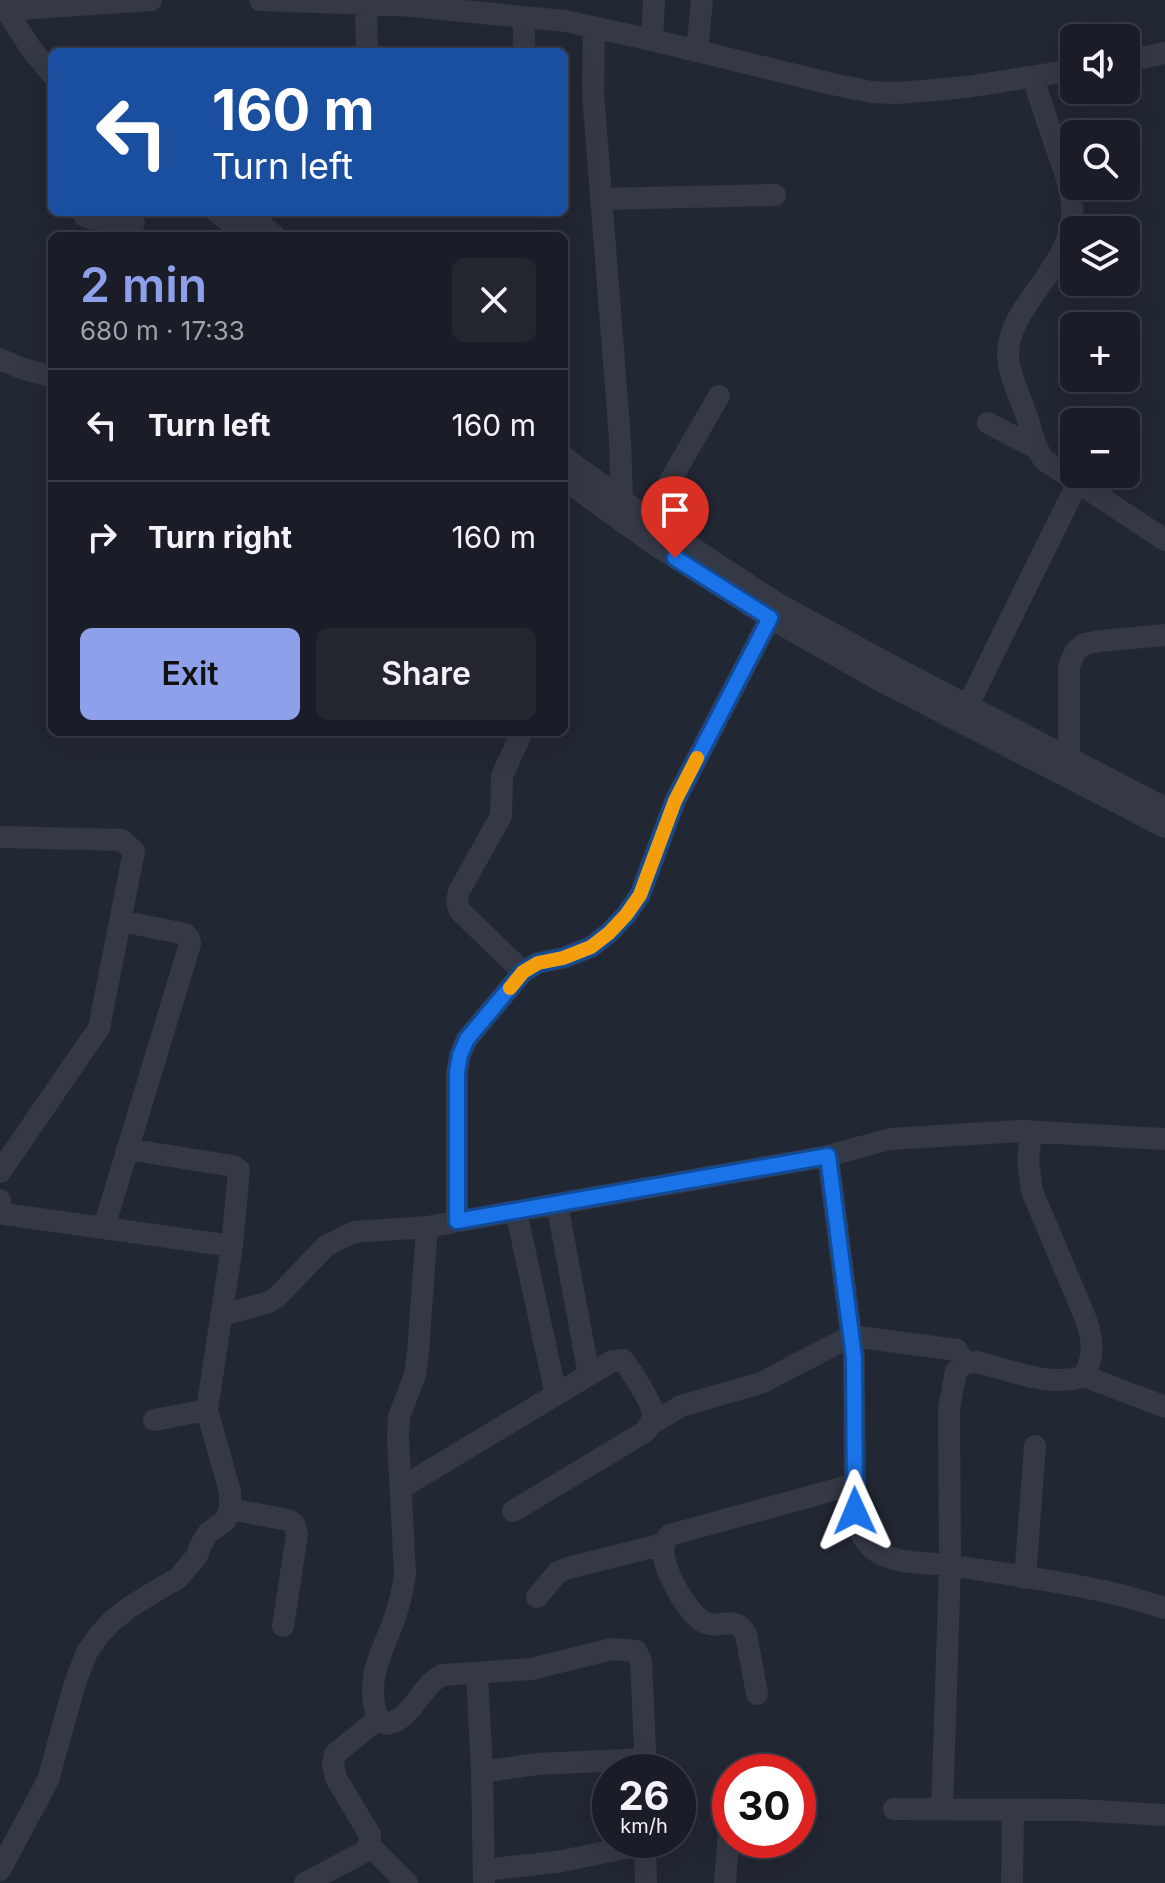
<!DOCTYPE html>
<html lang="en">
<head>
<meta charset="utf-8">
<style>
	body { margin:0; font-family:Inter,sans-serif; background:#23262f; color:#f1f3f6; height:100vh; display:flex; flex-direction:column; font-size:30px; white-space:nowrap }
	* { box-sizing:border-box; margin:0 }
	p { font-size:26px; color:#9fa2a7 }
	.icon { flex:none; width:44px; height:44px; fill:none; stroke:currentColor; stroke-width:2; stroke-linecap:round; stroke-linejoin:round }
	.map { position:relative; flex:1; overflow:hidden }
	.details { position:absolute; left:48px; top:232px; width:520px; height:504px; display:flex; flex-direction:column; background:#1a1d27; border-radius:12px; box-shadow:0 8px 32px #0002,0 0 0 2px #383b44 }
	.details>* { flex:none }
	.hud { position:absolute; left:48px; top:48px; width:520px; height:168px; border-radius:12px; box-shadow:0 8px 32px #0002,0 0 0 2px #383b44; background:#1a4fa0; color:#fff; overflow:hidden }
	.buttons { position:absolute; left:1060px; top:24px; display:grid; gap:16px }
	.buttons a { display:grid; place-items:center; width:80px; height:80px; border-radius:12px; background:#1a1d27; box-shadow:0 8px 32px #0002,0 0 0 2px #383b44; font-size:40px }
	.speed { position:absolute; left:592px; top:1754px; display:flex; gap:16px; font-size:40px; font-weight:700; text-align:center }
	.speed>* { display:grid; place-content:center; width:104px; height:104px; border-radius:50%; background:#1a1d27; box-shadow:0 8px 32px #0002,0 0 0 2px #383b44; line-height:1 }
	.speed small { font-size:20px; font-weight:400 }
	.speed .limit { border:12px solid #d22; background:#fff; color:#111 }
	.pin { position:absolute; display:grid; place-items:center; width:68px; height:68px; color:#fff; margin:-82px -34px; border-radius:50% 50% 50% 0; rotate:-45deg; box-shadow:0 0 8px #0007 }
	.pin .icon { rotate:45deg }
	.me { position:absolute; width:88px; margin:-44px; rotate:359deg; stroke-linejoin:round; filter:drop-shadow(0 0 6px #0008) }
	.turn { display:flex; align-items:center; gap:28px; height:168px; padding:0 32px; font-size:36px }
	.turn .icon { width:104px; height:104px; stroke-width:2.5 }
	.turn b { display:block; font-size:56px; line-height:68px }
	.round { display:grid; place-items:center; flex:none; width:84px; height:84px; border-radius:12px; background:#23262f }
	.summary { display:flex; align-items:center; justify-content:space-between; height:136px; padding:0 32px }
	h1 { font-size:48px; font-weight:600; line-height:60px; color:#8da0e9 }
	.action { display:flex; gap:16px; margin-top:auto; padding:16px 32px }
	.action a { flex:1; height:92px; border-radius:12px; background:#8da0e9; color:#111; font-size:32px; font-weight:600; line-height:92px; text-align:center }
	.action a+a { background:#23262f; color:#f1f3f6 }
	ul { padding:0; list-style:none }
	li { display:flex; align-items:center; gap:24px; height:112px; padding:0 32px; border-top:2px solid #383b44 }
	li div { flex:1 }
	li b { display:block; font-size:30px }
	li em { font-style:normal }
	.map>svg:first-child { display:block }
	.lines { fill:none; stroke-linecap:round; stroke-linejoin:round }
	.minor { stroke:#353945; stroke-width:22 }
	.route-casing { stroke:#114b97; stroke-width:20 }
	.route { stroke:#1a73e8; stroke-width:14 }
	.slow { stroke:#f59e0b; stroke-width:14 }
</style>
</head>
<body>
<div class="map">
<svg width="1165" height="1883" viewBox="0 0 1165 1883">
	<rect width="100%" height="100%" fill="#222734"/>
	<g class="lines">
		<path class="minor" d="M260,0L401,5L565,21L652,40L828,83L871,92L899,93L967,87L1074,70
			M0,1L32,50L52,74
			M366,4L367,52
			M0,8L21,9L151,0
			M524,17V52
			M594,28L593,93L620,439L622,499
			M652,40L654,0
			M697,51L702,0
			M1126,61L1165,53
			M1033,77C1040,100 1048,123 1056,147C1064,170 1074,193 1072,218C1068,271 1007,306 1008,356C1009,374 1018,392 1024,409C1032,427 1032,444 1044,460L1165,540
			M601,199L775,195
			M84,212L85,216L91,218L134,223
			M217,212L247,236
			M245,212L275,236
			M0,359L21,368L52,377
			M988,423L1036,448
			M564,457L648,519L778,604L890,665L1165,808
			M564,479L651,542L770,618L881,681L1165,827
			M648,519L719,396
			M968,705L1078,482
			M522,732L502,776L501,816L459,891L457,902L460,911L523,972
			M1069,758V666L1075,652L1084,644L1100,641L1165,635
			M0,837L122,840L134,851L99,1028L0,1172
			M828,1156L854,1358L855,1511C858,1529 864,1547 883,1555C905,1565 932,1562 955,1566C1007,1574 1060,1581 1112,1593C1130,1597 1147,1603 1165,1608
			M0,1200V1210L4,1214L232,1246
			M557,1204L589,1375
			M516,1211L556,1395
			M457,1221V1073L460,1055L467,1039L523,972L538,963L563,958L591,947L609,933L626,915L640,895L675,801L770,618
			M104,1227L190,944L189,938L185,934L121,921
			M427,1227L418,1352L415,1375L399,1417L398,1437L405,1574C403,1588 400,1603 395,1617C382,1654 364,1678 378,1719L386,1724C413,1720 419,1687 442,1675L531,1669L612,1649L636,1651L641,1661L646,1772
			M222,1315L266,1303L276,1298L326,1246L354,1232L427,1227L516,1211L828,1156L890,1139L1020,1131L1165,1139
			M1084,1376L1165,1407
			M154,1420L207,1410
			M651,1424L681,1406L761,1383L851,1336L957,1350L965,1363
			M401,1488L612,1361L623,1360C629,1367 652,1403 653,1413C653,1419 649,1426 646,1431L513,1511
			M230,1509L288,1520L294,1524L297,1534L283,1626
			M1025,1578L1035,1446
			M537,1597L558,1572L568,1568L664,1544
			M477,1673L482,1772L484,1883
			M757,1694L746,1634C733,1612 720,1632 702,1621C686,1611 659,1564 664,1545C664,1542 668,1537 670,1535L855,1484
			M482,1772L537,1764L646,1759
			M894,1809L1078,1810L1165,1815
			M942,1810L950,1565L949,1409L956,1371L965,1363L977,1362C1009,1370 1052,1388 1084,1376C1095,1354 1093,1339 1085,1317L1032,1191L1028,1161L1031,1131
			M645,1840L646,1883
			M369,1845L407,1883
			M0,1870L48,1780L75,1683L87,1652L100,1634L112,1621L131,1606L178,1578L197,1556L200,1546L208,1533L225,1521L230,1509V1492L207,1410L232,1246L239,1170L233,1166L127,1149
			M484,1870L557,1862L645,1844
			M305,1883L364,1852L369,1845L370,1835L336,1778L333,1765L335,1754L378,1719
			M725,1883L730,1818
			M1012,1883L1013,1810"/>
	</g>
	<g class="lines">
		<defs>
			<path id="route" d="M675,558L770,618L675,801L640,895L626,915L609,933L591,947L563,958L538,963L523,972L467,1039L460,1055L457,1073V1221L828,1156L854,1358L855,1511"/>
		</defs>
		<use href="#route" class="route-casing"/>
		<use href="#route" class="route"/>
		<path class="slow" d="M510,988L523,972L538,963L563,958L591,947L609,933L626,915L640,895L675,801L697,758"/>
	</g>
</svg>
<div class="buttons">
<a><svg class="icon" aria-label="sound" viewBox="0 0 24 24"><path d="M4 9h4l5-4v14l-5-4H4zM17 9q2 3 0 6"/></svg></a>
<a><svg class="icon" aria-label="search" viewBox="0 0 24 24"><circle cx="10" cy="10" r="6"/><path d="M15 15l6 6"/></svg></a>
<a><svg class="icon" aria-label="layers" viewBox="0 0 24 24"><path d="M12 4l9 5-9 5-9-5zM3 14l9 5 9-5"/></svg></a>
<a>+</a>
<a>−</a>
</div>
<div class="speed"><div>26<small>km/h</small></div><div class="limit">30</div></div>
<div class="pin" style="left:675px;top:558px;background:#d93025"><svg class="icon" aria-label="arrive" viewBox="0 0 24 24"><path d="M6 21V4h12l-3 4 3 4H6"/></svg></div>
<svg class="me" style="left:855px;top:1511px" viewBox="-20 -20 40 40"><path d="M0-17L14 15 0 8-14 15z" fill="#1a73e8" stroke="#fff" stroke-width="4"/></svg>
<div class="hud">
<div class="turn"><svg class="icon" aria-label="left" viewBox="0 0 24 24"><path d="M17 20v-9H6M10 6l-5 5 5 5"/></svg><div><b>160 m</b>Turn left</div></div>
</div>
<section class="details">
<div class="summary"><div><h1>2 min</h1><p>680 m · 17:33</p></div><a class="round"><svg class="icon" aria-label="close" viewBox="0 0 24 24"><path d="M6 6l12 12M18 6L6 18"/></svg></a></div>
<ul>
<li><svg class="icon" aria-label="left" viewBox="0 0 24 24"><path d="M17 20v-9H6M10 6l-5 5 5 5"/></svg><div><b>Turn left</b></div><em>160 m</em></li>
<li><svg class="icon" aria-label="right" viewBox="0 0 24 24"><path d="M7 20v-9h11M14 6l5 5-5 5"/></svg><div><b>Turn right</b></div><em>160 m</em></li>
</ul>
<div class="action"><a>Exit</a><a>Share</a></div>
</section>
</div>
</body>
</html>
